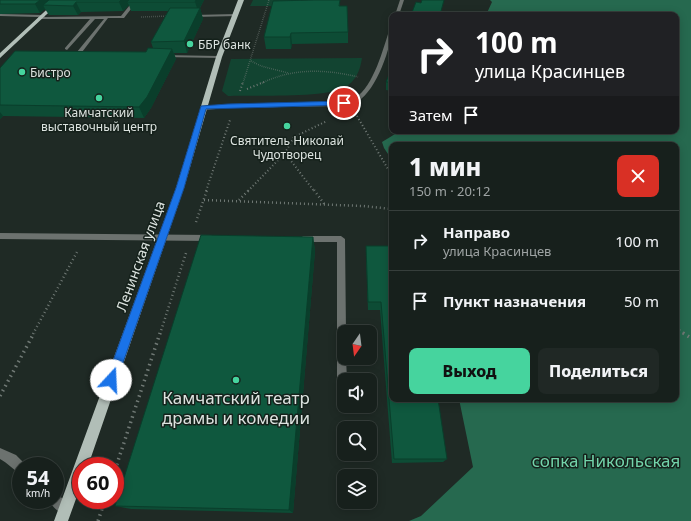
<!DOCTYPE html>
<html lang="ru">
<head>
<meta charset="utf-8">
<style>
	body { margin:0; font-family:"Noto Sans",sans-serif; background:#202825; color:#f1f3f6; height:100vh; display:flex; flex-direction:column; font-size:15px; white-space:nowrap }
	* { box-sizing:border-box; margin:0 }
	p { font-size:13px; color:#9ea3a3 }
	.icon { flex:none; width:22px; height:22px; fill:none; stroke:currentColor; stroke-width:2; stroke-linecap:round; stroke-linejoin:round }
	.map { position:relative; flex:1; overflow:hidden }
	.side { position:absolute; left:389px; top:142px; width:290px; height:260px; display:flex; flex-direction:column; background:#17201c; border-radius:8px; box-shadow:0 2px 10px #0003,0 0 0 1px #363e3b }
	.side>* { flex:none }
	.banner { position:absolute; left:389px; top:12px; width:290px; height:122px; border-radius:8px; box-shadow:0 2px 10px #0003,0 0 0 1px #363e3b; background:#202124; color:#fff; overflow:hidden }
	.needle { width:26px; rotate:194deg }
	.controls { position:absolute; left:337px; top:325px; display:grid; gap:8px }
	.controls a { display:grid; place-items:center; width:40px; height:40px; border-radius:8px; background:#17201c; box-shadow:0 2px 10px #0003,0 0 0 1px #363e3b; font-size:20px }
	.speed { position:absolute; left:12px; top:457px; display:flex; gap:8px; font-size:20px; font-weight:700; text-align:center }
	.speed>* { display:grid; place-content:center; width:52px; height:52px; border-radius:50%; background:#17201c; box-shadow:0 2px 10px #0003,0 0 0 1px #363e3b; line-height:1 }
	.speed small { font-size:10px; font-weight:400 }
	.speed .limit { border:6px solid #d22; background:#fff; color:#111 }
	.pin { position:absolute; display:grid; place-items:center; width:34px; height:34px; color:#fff; margin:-17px; border:2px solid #fff; border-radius:50%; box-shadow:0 1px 4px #0007 }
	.me { position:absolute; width:44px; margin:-22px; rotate:20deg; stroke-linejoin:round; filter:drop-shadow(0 0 3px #0008) }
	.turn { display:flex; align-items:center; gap:14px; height:84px; padding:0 20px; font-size:18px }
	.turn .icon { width:52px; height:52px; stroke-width:2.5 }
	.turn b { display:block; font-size:28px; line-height:34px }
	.then { display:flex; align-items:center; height:38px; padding:0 20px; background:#0003; gap:8px; font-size:15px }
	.round { display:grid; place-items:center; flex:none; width:42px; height:42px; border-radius:8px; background:#202825 }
	.overview { display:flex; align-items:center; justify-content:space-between; height:68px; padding:0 20px }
	h1 { font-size:24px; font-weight:800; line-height:30px }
	.cta { display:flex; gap:8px; margin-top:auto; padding:8px 20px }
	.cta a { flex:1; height:46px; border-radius:8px; background:#46d49e; color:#111; font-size:16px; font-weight:800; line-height:46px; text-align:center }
	.cta a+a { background:#202825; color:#f1f3f6 }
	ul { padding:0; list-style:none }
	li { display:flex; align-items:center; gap:12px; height:60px; padding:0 20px; border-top:1px solid #363e3b }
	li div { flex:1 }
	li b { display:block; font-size:15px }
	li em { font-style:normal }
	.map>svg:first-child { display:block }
	.green { fill:#124431 }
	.forest { fill:#26694f }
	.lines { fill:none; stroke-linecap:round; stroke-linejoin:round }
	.path-far3 { stroke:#707975; stroke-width:1.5; stroke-dasharray:0.5 1.5; stroke-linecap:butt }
	.path-far2 { stroke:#707975; stroke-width:2; stroke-dasharray:1 2.5; stroke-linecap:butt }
	.path-far1 { stroke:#707975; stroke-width:2.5; stroke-dasharray:1 3; stroke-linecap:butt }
	.path { stroke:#707975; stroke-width:3.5; stroke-dasharray:1.5 4; stroke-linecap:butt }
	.lane { fill:#6c726f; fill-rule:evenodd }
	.street { fill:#6c726f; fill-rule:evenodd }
	.primary { fill:#b1beb7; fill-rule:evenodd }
	.wall { fill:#0d4c35 }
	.shaded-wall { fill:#0a3e2b }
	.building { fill:#0f583e; stroke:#0a3e2b }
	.route { fill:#1a73e8; stroke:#114b97 }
	.poi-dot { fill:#46d49e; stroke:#15211b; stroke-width:1.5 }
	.labels { text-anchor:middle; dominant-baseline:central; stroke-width:3; stroke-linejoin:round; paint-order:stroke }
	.far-poi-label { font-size:12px; fill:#dce3df; stroke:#15211b; text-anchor:start }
	.street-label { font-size:14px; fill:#dce3df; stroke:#15211b }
	.near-poi-label { font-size:17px; fill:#dce3df; stroke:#15211b }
	.near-park-label { font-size:17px; fill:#73d4aa; stroke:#15211b }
</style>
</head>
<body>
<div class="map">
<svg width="691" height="521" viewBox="0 0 691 521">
	<rect width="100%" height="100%" fill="#1f2a25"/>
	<path class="green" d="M253,0H301L300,6H250Z
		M362,58C360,71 356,81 344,88C326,98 252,95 228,96L222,91L231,59Z"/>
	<path class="forest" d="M490,0H691V521H409L421,516L473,467L459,399H676V145H392V160L384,148L382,142L400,131H676V15H486L492,2Z"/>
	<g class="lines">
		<path class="path-far3" d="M141,17L168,16
			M251,61L261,66L288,73
			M243,83L269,0
			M262,83C293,68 325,69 358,77"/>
		<path class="path-far2" d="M247,89L264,82
			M240,91L243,82
			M357,116L392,176
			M285,153L314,191
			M206,191L230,120
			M248,191L285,153L294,137L327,121"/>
		<path class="path-far1" d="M314,190L325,205
			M204,200L363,206L392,209
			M239,200L249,190
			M196,222L207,190
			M391,233L392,224
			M676,328L685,334
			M33,334L77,252
			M160,334L186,253"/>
		<path class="path" d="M683,333L691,338
			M0,396L34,333
			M115,470L160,333
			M98,521L105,500"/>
		<path class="lane" d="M134,0H138L124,18H108L76,60H74L72,59V58L104,19H95L67,50L65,49V48L90,19H40L38,17L0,16V14L43,15L45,17L121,16Z
			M236,14L238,15L237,16L193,17L191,16L193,15Z
			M162,55L219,56L221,57L219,58L164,57H162Z
			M0,233L211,235L215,238L211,241L0,239Z
			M303,236H341L345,239L346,332H344V358H346L347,380H344V405L342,406L338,405L337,401V242H303L299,239Z
			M0,448L16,455L25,464L26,466H21V474C13,470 8,463 0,459Z
			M55,494C62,497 68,502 71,509L69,513L65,515C58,512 52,507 49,500H55Z"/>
		<path class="street" d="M400,0H404L399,15H395Z
			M392,27C392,46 376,91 358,101C353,105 346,105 340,106L228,108L204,110L201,108L204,106L228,104L340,102C345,102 351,101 355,98C374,86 383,49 390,28Z"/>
		<path class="primary" d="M57,0H62L0,58V53Z
			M238,0H244L222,57L184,188L88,466H81V485L68,521H54L176,188L216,57Z"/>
	</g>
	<path class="wall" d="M0,0H204L200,8L203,19L187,53H174L176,59L151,108L144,118L3,116L0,119V68L146,52L153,48L151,42L169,11H131L129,5L123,11L81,12L78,15H49L45,9L40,13L0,14Z
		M340,0V6L348,32V43L292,44L291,49H266L264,37Z
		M392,67V91L386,90V82Z
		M313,237L315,251L293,513L131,509L115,506Z
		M366,246L447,459L443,462L392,463L380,310H368L366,254Z"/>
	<path class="shaded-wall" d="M40,0H55L43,5L45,9L40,13L35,4Z
		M121,0H133L127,2L129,5L123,11L119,2Z
		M196,0H204L198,11L195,2Z
		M76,2L81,12L78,15L73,6Z
		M200,8L203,19L187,53L184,41Z
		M291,33L292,44L291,49L290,37Z
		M172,49L176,59L151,108L144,118L139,107Z
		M0,112L3,116L0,119Z
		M313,237L315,251L293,513L289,510Z"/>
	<path class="building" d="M0,0H40L35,4H0Z
		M49,0H121L119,2H76L73,6L43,5Z
		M129,0H196L195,2H127Z
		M313,0H340L339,6H347L348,32L291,33L290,37H264L273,1Z
		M422,0H444L440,15H411L416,2L421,3Z
		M170,8H200L184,41L151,42Z
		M148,48L172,49L147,97L139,107L0,105V68L15,51L146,52Z
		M392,67V82H386Z
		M201,235L313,237L289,510L115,506Z
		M366,246H392V399H438L447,459H394L381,302H368Z"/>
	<path class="route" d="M344,101L347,103L346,105L206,109L184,188L117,380L115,384L111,386L107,384L106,380L176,188L201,106L228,104Z"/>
	<g class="poi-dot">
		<circle cx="190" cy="44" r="4"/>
		<circle cx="22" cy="72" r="4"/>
		<circle cx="99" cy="98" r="4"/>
		<circle cx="287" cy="126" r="4"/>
		<circle cx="236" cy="380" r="4"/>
	</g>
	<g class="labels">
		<g class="far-poi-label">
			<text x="198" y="44">ББР банк</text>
			<text x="30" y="72">Бистро</text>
			<text x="99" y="112" text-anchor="middle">Камчатский<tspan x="99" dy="14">выставочный центр</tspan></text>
			<text x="287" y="140" text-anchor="middle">Святитель Николай<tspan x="287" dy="14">Чудотворец</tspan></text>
		</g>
		<g class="street-label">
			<text transform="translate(140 256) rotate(-70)">Ленинская улица</text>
		</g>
		<g class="near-poi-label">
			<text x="236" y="397">Камчатский театр<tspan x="236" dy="20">драмы и комедии</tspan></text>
		</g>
		<g class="near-park-label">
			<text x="606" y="460">сопка Никольская</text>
		</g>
	</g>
</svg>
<div class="controls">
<a><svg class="needle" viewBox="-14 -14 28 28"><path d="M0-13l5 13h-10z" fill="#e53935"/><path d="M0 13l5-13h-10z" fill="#9ea3a3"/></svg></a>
<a><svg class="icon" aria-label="sound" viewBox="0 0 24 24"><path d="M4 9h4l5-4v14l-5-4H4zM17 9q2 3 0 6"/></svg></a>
<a><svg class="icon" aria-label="search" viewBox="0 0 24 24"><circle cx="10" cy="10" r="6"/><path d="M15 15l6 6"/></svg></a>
<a><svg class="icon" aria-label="layers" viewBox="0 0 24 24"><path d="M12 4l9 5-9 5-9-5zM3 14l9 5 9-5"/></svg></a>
</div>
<div class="speed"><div>54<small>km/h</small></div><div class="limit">60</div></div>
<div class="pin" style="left:344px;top:103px;background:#d93025"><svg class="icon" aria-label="arrive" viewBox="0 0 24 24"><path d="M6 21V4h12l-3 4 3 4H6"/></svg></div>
<svg class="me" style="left:111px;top:380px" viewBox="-20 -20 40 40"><circle r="19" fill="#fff"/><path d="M0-13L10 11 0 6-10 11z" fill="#1a73e8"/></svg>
<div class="banner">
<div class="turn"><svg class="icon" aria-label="right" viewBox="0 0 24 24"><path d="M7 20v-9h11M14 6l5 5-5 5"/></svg><div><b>100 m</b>улица Красинцев</div></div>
<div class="then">Затем<svg class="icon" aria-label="arrive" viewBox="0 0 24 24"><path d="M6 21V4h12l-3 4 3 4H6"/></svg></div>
</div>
<section class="side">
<div class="overview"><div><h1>1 мин</h1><p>150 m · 20:12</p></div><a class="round" style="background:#d93025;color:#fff"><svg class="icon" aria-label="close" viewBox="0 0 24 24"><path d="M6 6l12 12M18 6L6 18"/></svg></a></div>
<ul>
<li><svg class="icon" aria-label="right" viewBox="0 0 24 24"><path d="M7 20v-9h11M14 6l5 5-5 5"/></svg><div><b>Направо</b><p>улица Красинцев</p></div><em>100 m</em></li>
<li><svg class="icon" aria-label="arrive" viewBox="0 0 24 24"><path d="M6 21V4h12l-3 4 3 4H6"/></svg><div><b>Пункт назначения</b></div><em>50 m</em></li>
</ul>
<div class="cta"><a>Выход</a><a>Поделиться</a></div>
</section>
</div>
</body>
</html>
